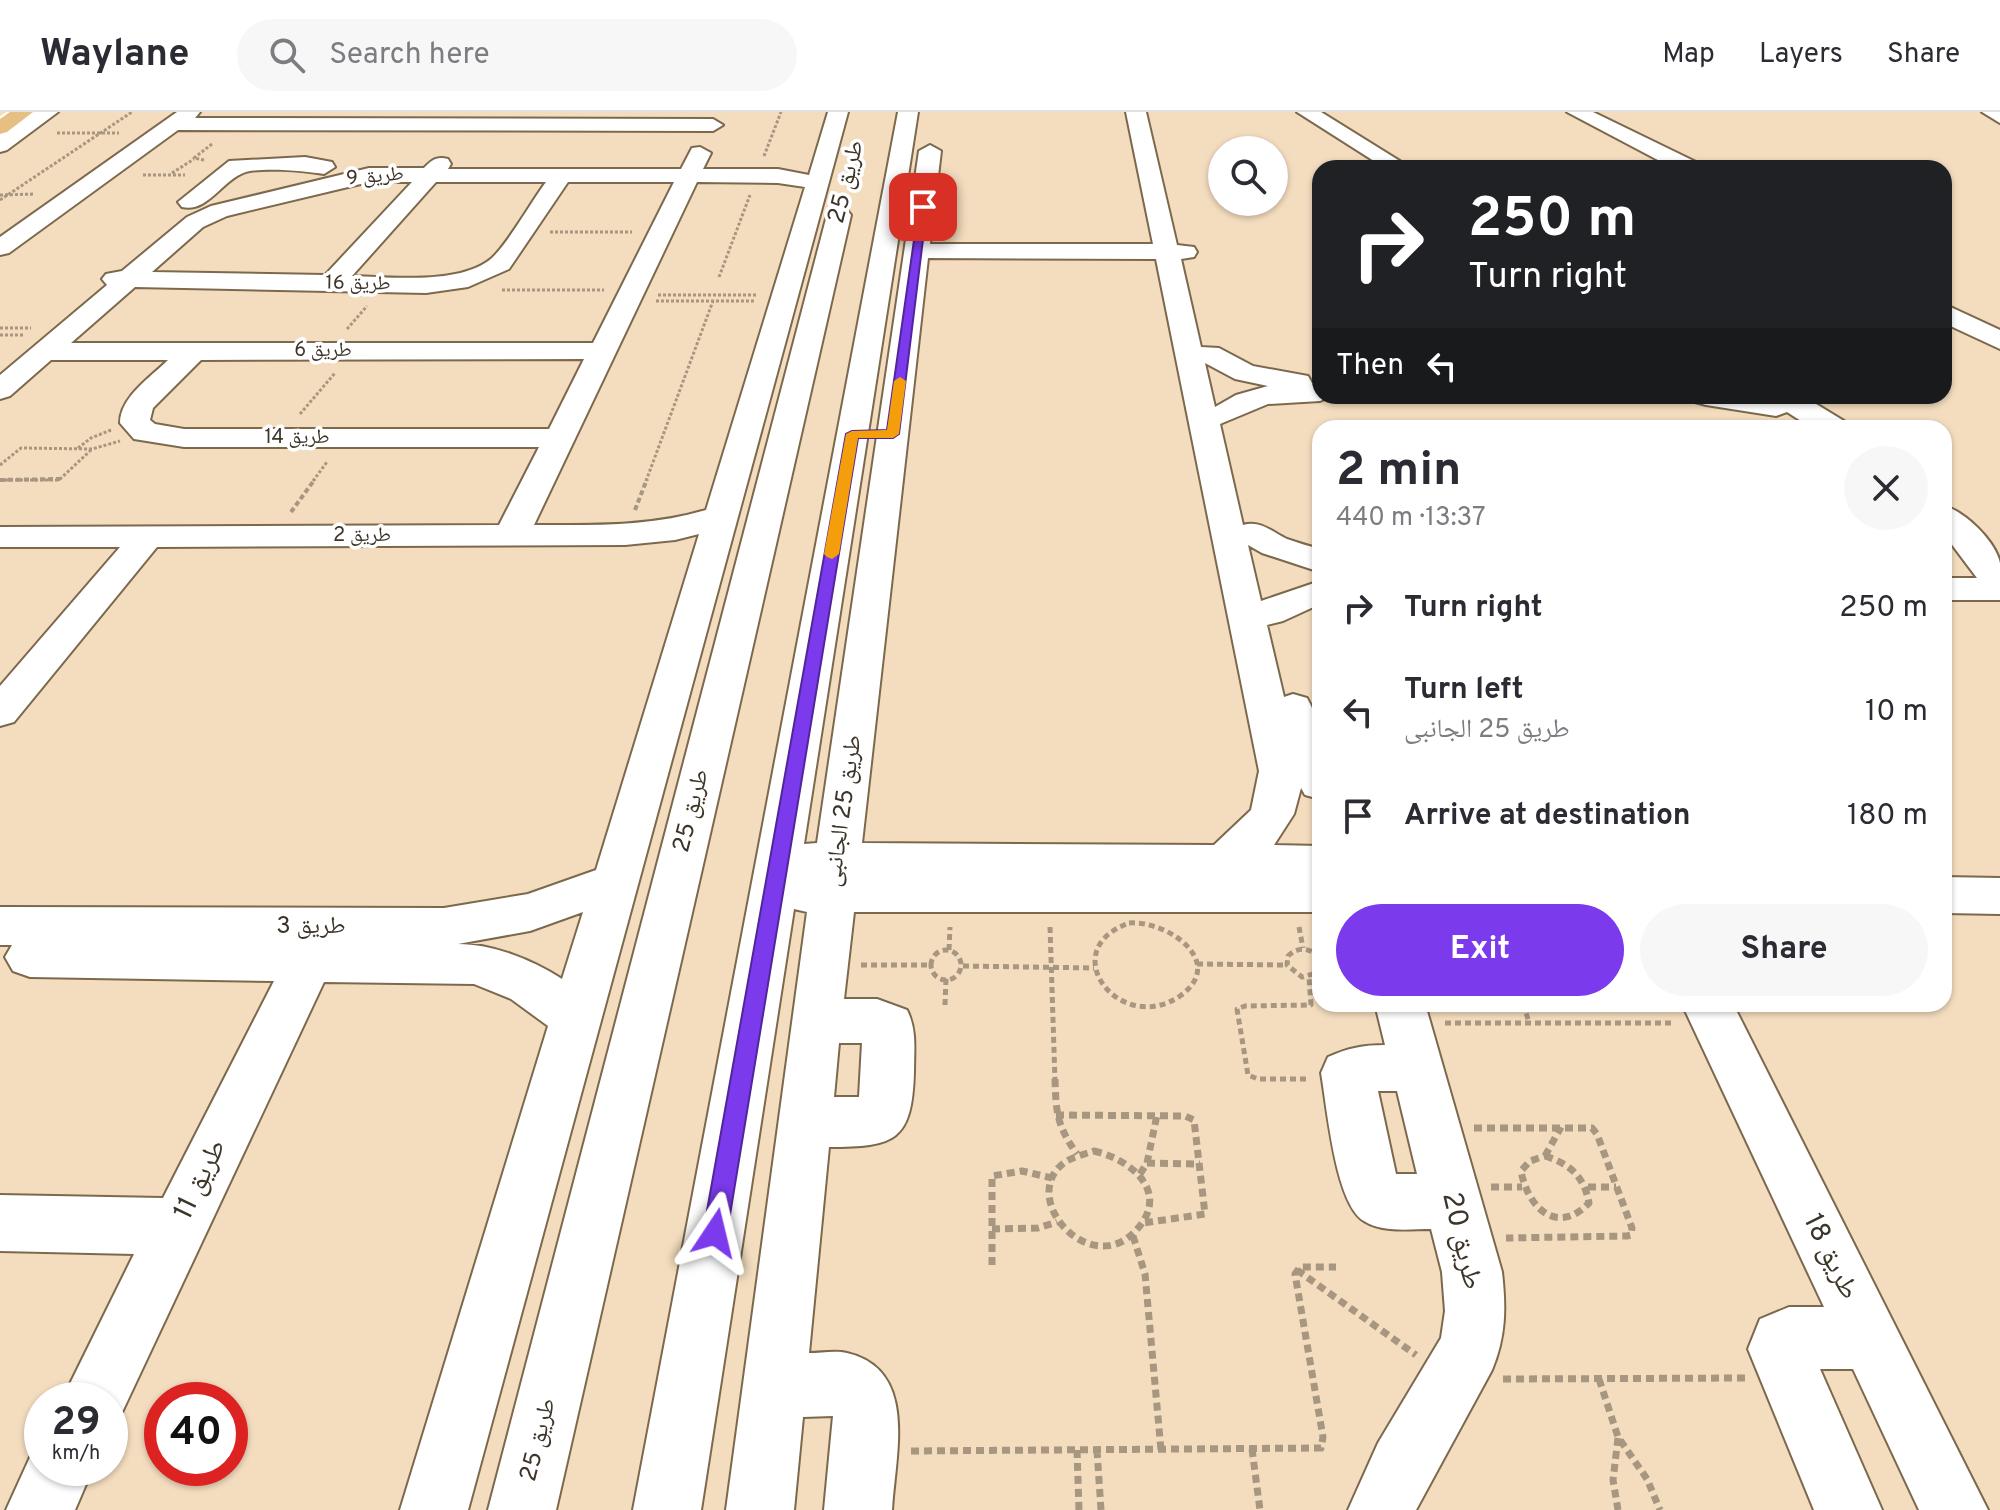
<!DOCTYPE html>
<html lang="en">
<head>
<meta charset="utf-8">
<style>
	body { margin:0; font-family:Overpass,"Noto Naskh Arabic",sans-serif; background:#f7f7f7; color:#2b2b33; height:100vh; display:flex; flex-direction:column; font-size:30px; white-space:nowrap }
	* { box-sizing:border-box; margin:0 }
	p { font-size:26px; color:#7c7c81 }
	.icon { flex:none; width:44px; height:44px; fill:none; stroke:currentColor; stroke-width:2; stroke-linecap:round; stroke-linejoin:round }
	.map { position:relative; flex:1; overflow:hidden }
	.side { position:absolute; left:1312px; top:308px; width:640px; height:592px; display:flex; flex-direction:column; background:#fff; border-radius:24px; box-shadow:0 2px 6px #0004 }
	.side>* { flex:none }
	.hud { position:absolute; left:1312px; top:48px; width:640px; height:244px; border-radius:24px; box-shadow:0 2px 6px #0004; background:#202124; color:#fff; overflow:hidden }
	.fabs { position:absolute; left:1208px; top:24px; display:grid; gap:16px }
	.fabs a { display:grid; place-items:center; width:80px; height:80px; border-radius:50%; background:#fff; box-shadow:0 2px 6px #0004; font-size:40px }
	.speed { position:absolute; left:24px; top:1270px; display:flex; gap:16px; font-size:40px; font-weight:700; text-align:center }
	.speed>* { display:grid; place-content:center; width:104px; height:104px; border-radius:50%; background:#fff; box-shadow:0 2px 6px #0004; line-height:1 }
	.speed small { font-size:20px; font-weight:400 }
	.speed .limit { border:12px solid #d22; background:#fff; color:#111 }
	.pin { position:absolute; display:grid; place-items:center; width:68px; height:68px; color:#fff; margin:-34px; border-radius:16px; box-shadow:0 4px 12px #0006 }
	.me { position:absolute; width:88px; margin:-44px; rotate:10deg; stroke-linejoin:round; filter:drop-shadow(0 0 6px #0008) }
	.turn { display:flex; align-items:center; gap:28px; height:168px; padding:0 24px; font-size:36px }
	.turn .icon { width:104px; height:104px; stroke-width:2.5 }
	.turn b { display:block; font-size:56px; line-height:68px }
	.then { display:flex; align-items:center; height:76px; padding:0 24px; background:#0003; gap:16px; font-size:30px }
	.round { display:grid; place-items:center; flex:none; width:84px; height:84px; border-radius:42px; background:#f7f7f7 }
	.head { display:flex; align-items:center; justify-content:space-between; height:136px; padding:0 24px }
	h1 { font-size:48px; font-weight:700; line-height:60px }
	.button { display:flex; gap:16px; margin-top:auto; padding:16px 24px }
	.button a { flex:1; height:92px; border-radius:48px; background:#7c3aed; color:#fff; font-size:32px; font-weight:700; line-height:92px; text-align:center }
	.button a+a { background:#f7f7f7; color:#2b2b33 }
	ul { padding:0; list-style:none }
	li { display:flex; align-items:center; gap:24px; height:104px; padding:0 24px }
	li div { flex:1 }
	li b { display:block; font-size:30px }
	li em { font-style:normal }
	header { display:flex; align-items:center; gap:48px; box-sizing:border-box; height:112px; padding:0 40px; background:#fff; border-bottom:2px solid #e1e1e2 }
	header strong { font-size:38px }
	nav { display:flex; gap:44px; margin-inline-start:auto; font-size:28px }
	.search { width:560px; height:72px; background:#f7f7f7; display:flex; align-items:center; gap:20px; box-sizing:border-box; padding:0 28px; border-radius:44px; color:#7c7c81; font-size:30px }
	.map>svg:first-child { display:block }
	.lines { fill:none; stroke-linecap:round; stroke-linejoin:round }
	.minor-casing { stroke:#7c694d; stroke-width:4 }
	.major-casing { stroke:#fff; stroke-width:4 }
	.path-far3 { stroke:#a79680; stroke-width:3; stroke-dasharray:3 2; stroke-linecap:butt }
	.path-far2 { stroke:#a79680; stroke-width:4; stroke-dasharray:5 3; stroke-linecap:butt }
	.path-far1 { stroke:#a79680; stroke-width:5; stroke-dasharray:6 4; stroke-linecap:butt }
	.path { stroke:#a79680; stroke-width:7; stroke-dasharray:8 5; stroke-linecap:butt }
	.minor { fill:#fff; fill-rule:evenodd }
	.major { fill:#e6c082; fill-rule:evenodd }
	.route { fill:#7c3aed; stroke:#51269a; stroke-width:2 }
	.slow { fill:#f59e0b }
	.labels { text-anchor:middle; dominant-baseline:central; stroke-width:7; stroke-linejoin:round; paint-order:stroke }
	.far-street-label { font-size:20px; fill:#3d3529; stroke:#fff }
	.street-label { font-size:24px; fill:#3d3529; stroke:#fff }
	.near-street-label { font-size:28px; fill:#3d3529; stroke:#fff }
</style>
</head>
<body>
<header>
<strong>Waylane</strong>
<div class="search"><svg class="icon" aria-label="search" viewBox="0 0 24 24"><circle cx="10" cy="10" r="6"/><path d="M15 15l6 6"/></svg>Search here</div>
<nav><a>Map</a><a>Layers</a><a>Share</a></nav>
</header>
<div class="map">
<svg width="2000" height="1398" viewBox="0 0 2000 1398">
	<rect width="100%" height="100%" fill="#f4ddbf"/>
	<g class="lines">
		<defs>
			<path id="minor" d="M35,0H58L7,38L0,40V24Z
				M177,0H200L195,6L713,7L723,13L713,19L178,18L9,141L0,143V125Z
				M828,0H848L468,1398H400L548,914L511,887L474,872L324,870L117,1311L110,1313V1288H62L134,1142L0,1139V1083L163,1086L274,869L30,865L13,859L5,845L12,833H0V795L444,796L528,782L596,758L699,422L675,428L625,433L157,435L14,610L0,614V574L120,435H0V415L499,413L539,335H184L134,327L120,311C120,285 151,265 168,248H51L10,284L0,287V263L107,173L102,167L106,162L122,159L187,105L211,94L369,56H424C432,48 436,44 448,47L451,52L448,57H681L692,36L700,35L711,41L703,57H778L809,63ZM369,70H412L325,163L152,160L203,115L227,104ZM436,70H546C531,90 509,130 492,146C461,173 391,165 352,164ZM568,70H674L593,231H71L135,175L426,181L468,175L509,157ZM697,70L778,71L805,75L706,398C649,415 592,413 534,413ZM584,247L549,317H184L155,312L150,308L153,296L201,248ZM583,800L562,867C533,848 493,832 458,832L530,819Z
				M898,0H918L804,732L817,731L919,39L930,33L941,39L930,132H1153L1126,0H1146L1177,133L1194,135L1197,140L1194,145L1181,147L1201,235L1219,236L1253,254L1308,264L1312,271H1320V284H1332L1320,289L1268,292L1220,312L1243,413C1261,408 1272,420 1287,427C1298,431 1309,434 1320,437V460L1262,441L1248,433L1261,489L1320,469V492L1283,509L1267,513L1284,585L1293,582L1307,586C1325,616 1320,654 1320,687L1305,683L1301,676L1294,702L1274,733L1320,734V800H854L844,887H877L907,898C917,918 914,938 914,960C912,1029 895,1035 829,1035L809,1241C821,1241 836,1238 847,1241C919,1258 895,1343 892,1398H824L833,1304L803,1305L794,1398H726L807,800L794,797L701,1398H633ZM928,146L1156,147L1259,659L1251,698L1214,733L862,731ZM1205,251L1235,267L1268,274L1236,283L1215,295ZM839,931H862L859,985H834Z
				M1297,0H1321L1411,56H1385Z
				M1567,0H1593L1698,51L1701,56H1673Z
				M1982,0H2000V11Z
				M305,45L332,50L335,55L324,62C306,59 256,54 241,62C221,71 206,101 182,95L178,90L229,49Z
				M839,96L847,98L851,103L556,1398H488L827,103L831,98Z
				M1944,192L2000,218V237L1944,211Z
				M1691,284H1803L1844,309L1848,316H1812L1787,300L1776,304L1706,293L1695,290Z
				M1944,394C1965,399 1996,430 2000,451C2000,464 2000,474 2000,488H1944V466H1977L1944,422Z
				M1944,765L2000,766V802L1944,801Z
				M1375,892H1425L1502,1160C1506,1196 1506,1224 1492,1258L1416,1398H1348L1378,1331L1441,1226L1445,1199L1442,1160L1431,1117C1410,1117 1383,1121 1364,1109C1335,1092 1327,994 1321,961L1328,945C1348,936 1363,933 1385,933ZM1378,979H1397L1417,1062H1396Z
				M1682,892H1733L1988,1398H1919L1853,1257H1820L1882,1398H1814L1748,1237L1760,1207L1789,1195H1824Z
				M42,1330V1356H93L75,1398H6L36,1332Z"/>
			<path id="major" d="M10,0H33L7,20L0,22V7Z"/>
		</defs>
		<use href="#minor" class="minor-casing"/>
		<use href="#major" class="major-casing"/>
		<path class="path-far3" d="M57,21H119
			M764,44L781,0
			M204,48L194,46L212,32
			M172,61L194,47
			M143,63H185
			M0,83L35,82
			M0,88L132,0
			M550,120H632
			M719,165L750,83
			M502,178H604
			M658,183H756
			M656,189H754
			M0,216H31
			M347,217L367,194
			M0,223H23
			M300,302L335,261
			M78,336L91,326L111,318
			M0,353L21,336L92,337L120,329
			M0,368H59L91,338
			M313,369L327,350
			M646,369L713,189"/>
		<path class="path-far2" d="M0,368L60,367
			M635,398L647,367
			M291,400L315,367"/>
		<path class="path-far1" d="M1129,811C1167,808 1228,850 1180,884C1120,925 1053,838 1129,811Z
			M1050,815L1055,969
			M1299,815L1303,836
			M931 853a15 15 0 1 1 30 0a15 15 0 1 1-30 0Z
			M949,838L950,815
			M1320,845C1309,836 1299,834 1288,844L1287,853L1302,865L1320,860
			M1197,852L1287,853
			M861,853H929
			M963,854L1094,856
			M1523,892L1529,910
			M945,893L946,867
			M1445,911H1675
			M1306,967H1258L1248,963L1237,897L1245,894L1311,893L1309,866"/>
		<path class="path" d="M1055,967C1056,1001 1057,1014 1077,1042
			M1056,1003L1185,1004L1194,1008L1205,1102L1143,1111
			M1474,1016H1592L1597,1022L1632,1116L1631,1123L1627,1124L1506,1126
			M1094,1039C1126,1046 1167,1075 1142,1111C1097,1176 1014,1087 1065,1050C1073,1045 1085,1042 1094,1039Z
			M1545,1044C1570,1052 1584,1064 1589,1091C1557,1124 1528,1096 1521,1059L1530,1049Z
			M1545,1044L1561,1015
			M1147,1051L1200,1052
			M1140,1062L1147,1051L1157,1003
			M1491,1075H1522
			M1588,1075H1616
			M992,1117L1038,1116L1057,1110
			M1133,1124L1145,1162L1161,1338
			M992,1153V1064L1022,1059L1052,1066
			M1297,1158L1416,1243
			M1503,1267L1745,1266
			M1599,1267L1618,1325L1647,1367L1660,1398
			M1618,1326L1613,1368L1618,1398
			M1252,1337L1260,1398
			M1077,1338L1079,1398
			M1097,1338L1101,1398
			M911,1339L1321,1336L1323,1325L1295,1162L1300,1155H1336"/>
		<use href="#minor" class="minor"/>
		<use href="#major" class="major"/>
	</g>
	<path class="route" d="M919,93L927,95L899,322L893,326H858L727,1121L723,1129L715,1133L706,1129L703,1121L846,322L852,319L887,318Z"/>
	<path class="slow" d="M900,265L906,269L899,322L893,326H858L839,442L832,447L827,445L824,442L846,322L852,319L887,318L894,269Z"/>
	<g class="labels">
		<g class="far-street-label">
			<text transform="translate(375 65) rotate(-5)">طريق 9</text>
			<text transform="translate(358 172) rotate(1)">طريق 16</text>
			<text x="323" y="239">طريق 6</text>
			<text x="297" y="326">طريق 14</text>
			<text x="362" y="424">طريق 2</text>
		</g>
		<g class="street-label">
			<text transform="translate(847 70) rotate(-76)">طريق 25</text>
			<text transform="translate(692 699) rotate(-76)">طريق 25</text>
			<text transform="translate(844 699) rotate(-82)">طريق 25 الجانبى</text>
			<text x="311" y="815">طريق 3</text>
			<text transform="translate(539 1328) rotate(-76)">طريق 25</text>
		</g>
		<g class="near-street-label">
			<text transform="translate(201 1068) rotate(-64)">طريق 11</text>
			<text transform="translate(1461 1129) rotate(77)">طريق 20</text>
			<text transform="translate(1830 1145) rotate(64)">طريق 18</text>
		</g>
	</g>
</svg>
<div class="fabs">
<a><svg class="icon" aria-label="search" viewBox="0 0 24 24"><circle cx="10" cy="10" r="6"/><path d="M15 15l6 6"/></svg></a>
</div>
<div class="speed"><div>29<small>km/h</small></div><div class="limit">40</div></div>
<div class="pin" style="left:923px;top:95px;background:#d93025"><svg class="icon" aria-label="arrive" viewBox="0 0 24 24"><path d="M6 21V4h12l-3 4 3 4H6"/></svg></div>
<svg class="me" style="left:715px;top:1121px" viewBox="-20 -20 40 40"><path d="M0-17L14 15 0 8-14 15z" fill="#7c3aed" stroke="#fff" stroke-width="4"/></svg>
<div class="hud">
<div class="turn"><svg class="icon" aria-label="right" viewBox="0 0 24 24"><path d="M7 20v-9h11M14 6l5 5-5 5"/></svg><div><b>250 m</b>Turn right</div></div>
<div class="then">Then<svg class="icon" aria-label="left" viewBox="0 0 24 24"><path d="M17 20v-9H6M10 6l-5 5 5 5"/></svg></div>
</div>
<section class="side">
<div class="head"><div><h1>2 min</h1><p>440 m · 13:37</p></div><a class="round"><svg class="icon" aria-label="close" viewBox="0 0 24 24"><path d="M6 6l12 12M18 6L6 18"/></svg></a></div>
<ul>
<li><svg class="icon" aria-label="right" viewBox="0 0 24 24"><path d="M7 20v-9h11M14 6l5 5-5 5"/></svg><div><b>Turn right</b></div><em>250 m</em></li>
<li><svg class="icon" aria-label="left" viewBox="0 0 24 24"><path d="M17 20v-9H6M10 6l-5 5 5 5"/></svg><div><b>Turn left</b><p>طريق 25 الجانبى</p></div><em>10 m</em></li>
<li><svg class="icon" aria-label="arrive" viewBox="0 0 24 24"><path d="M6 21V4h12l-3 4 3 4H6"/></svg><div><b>Arrive at destination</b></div><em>180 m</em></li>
</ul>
<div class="button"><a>Exit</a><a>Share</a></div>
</section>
</div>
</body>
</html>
